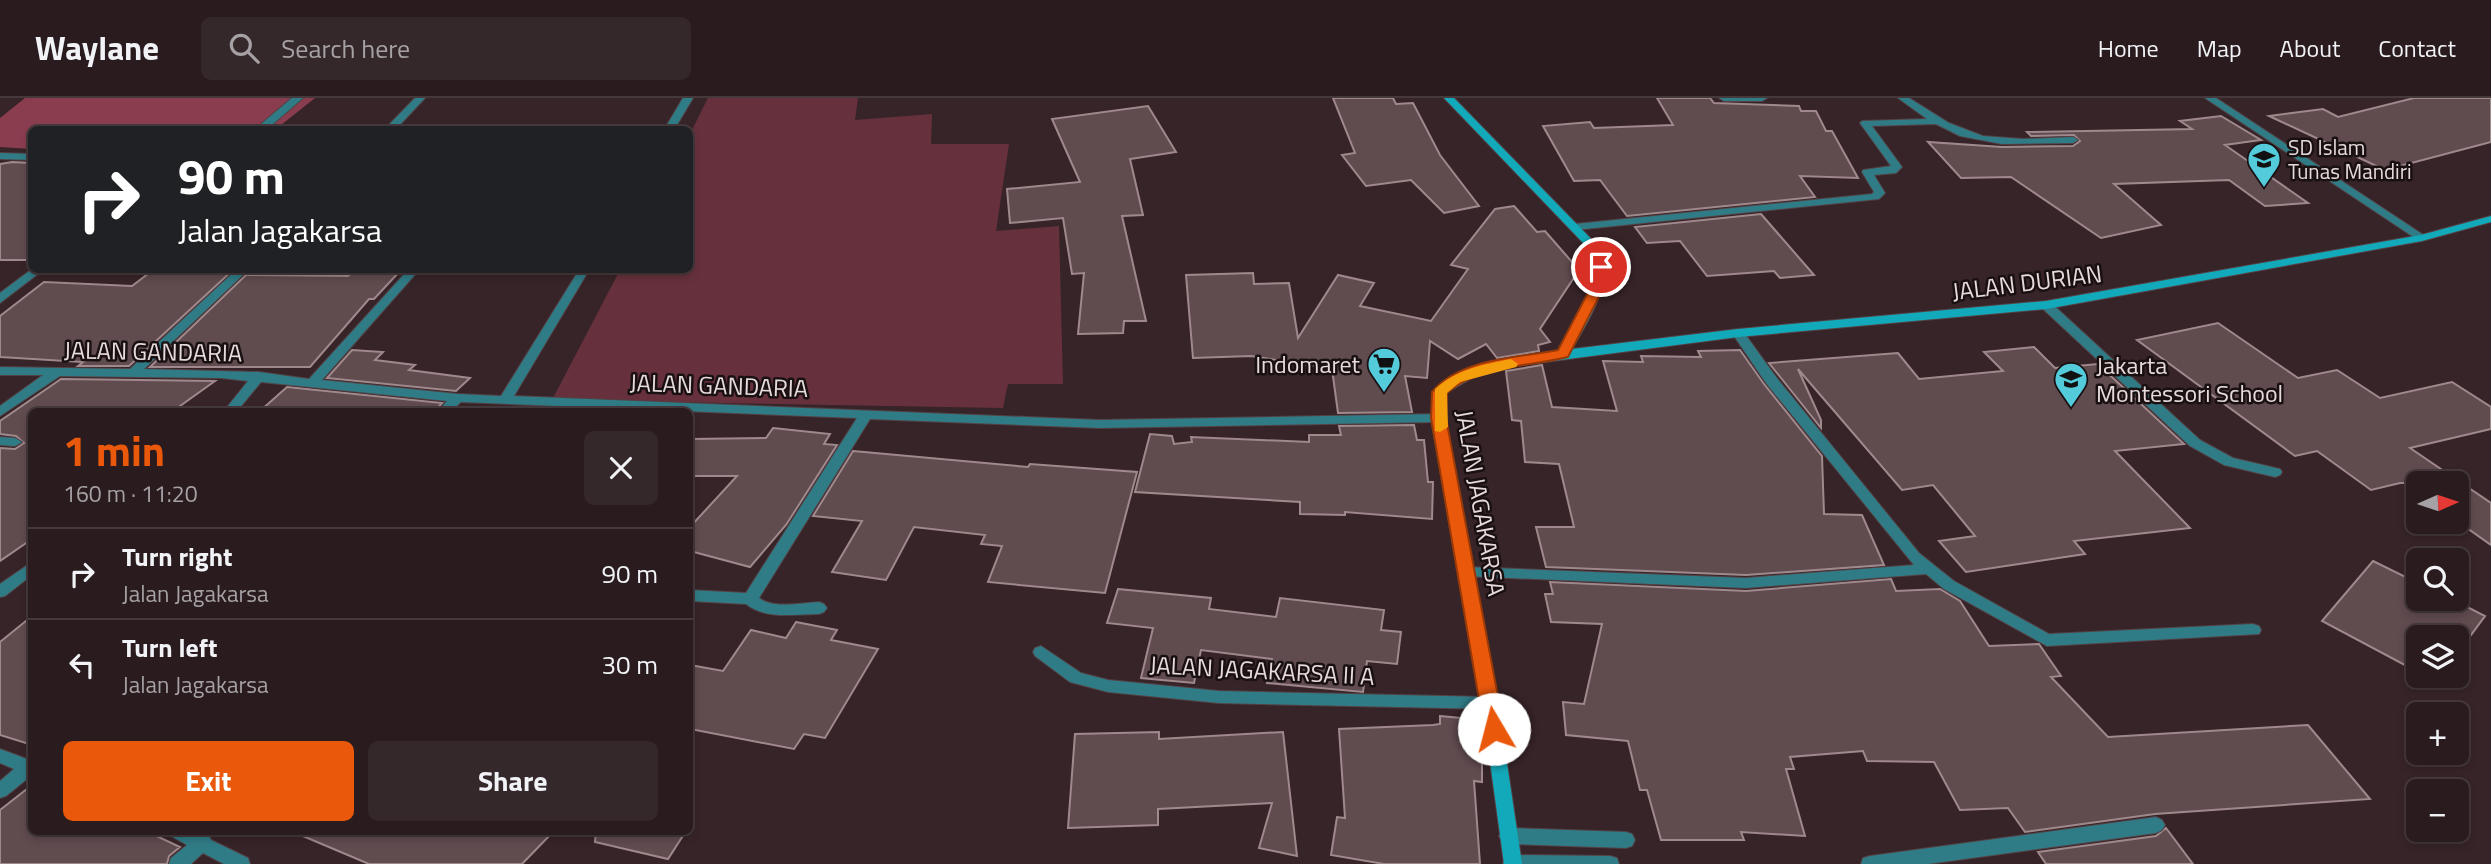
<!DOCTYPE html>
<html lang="en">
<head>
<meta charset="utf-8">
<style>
	body { margin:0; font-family:"Titillium Web",sans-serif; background:#35282b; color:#f1f3f6; height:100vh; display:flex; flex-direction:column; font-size:26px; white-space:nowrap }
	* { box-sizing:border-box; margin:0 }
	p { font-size:23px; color:#a5a1a4 }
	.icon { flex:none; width:38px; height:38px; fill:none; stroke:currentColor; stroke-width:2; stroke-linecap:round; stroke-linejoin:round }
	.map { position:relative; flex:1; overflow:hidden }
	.drawer { position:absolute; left:28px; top:310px; width:665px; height:427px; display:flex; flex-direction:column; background:#291b1e; border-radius:10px; box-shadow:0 4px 10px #0003,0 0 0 2px #45393c }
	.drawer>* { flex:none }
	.top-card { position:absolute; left:28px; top:28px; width:665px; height:147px; border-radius:10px; box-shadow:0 4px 10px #0003,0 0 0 2px #45393c; background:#202124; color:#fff; overflow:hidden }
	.needle { width:46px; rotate:87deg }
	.buttons { position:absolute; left:2406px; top:373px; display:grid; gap:14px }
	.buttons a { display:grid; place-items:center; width:63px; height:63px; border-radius:10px; background:#291b1e; box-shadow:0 4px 10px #0003,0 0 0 2px #45393c; font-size:35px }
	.pin { position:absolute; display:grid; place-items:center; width:60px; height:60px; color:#fff; margin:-30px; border:4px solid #fff; border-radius:50%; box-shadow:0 2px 7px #0007 }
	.me { position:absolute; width:77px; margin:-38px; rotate:352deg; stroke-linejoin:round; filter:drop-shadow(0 0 5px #0008) }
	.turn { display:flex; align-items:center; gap:24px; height:147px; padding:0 35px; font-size:32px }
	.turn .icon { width:91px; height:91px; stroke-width:2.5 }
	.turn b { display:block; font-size:49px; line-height:60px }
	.round { display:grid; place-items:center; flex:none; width:74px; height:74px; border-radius:10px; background:#35282b }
	.headline { display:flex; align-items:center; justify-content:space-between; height:119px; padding:0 35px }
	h1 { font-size:42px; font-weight:700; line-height:52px; color:#ea580c }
	.primary-button { display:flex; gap:14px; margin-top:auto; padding:14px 35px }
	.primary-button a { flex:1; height:80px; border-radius:10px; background:#ea580c; color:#fff; font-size:28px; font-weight:700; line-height:80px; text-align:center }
	.primary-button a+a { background:#35282b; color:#f1f3f6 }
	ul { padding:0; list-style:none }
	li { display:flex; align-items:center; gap:21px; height:91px; padding:0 35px; border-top:2px solid #45393c }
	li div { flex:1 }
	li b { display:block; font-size:26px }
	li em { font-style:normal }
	header { display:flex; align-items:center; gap:42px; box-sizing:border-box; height:98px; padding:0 35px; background:#291b1e; border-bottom:2px solid #45393c }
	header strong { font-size:33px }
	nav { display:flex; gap:38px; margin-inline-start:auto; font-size:24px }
	.search { width:490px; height:63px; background:#35282b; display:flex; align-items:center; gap:18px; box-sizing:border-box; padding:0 24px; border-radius:10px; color:#a5a1a4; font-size:26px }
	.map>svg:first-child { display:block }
	.green { fill:#66313d }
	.forest { fill:#8b3d50 }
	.building { fill:#604b4f; stroke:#a0898d; stroke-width:2 }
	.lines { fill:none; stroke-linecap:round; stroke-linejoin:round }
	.minor-casing { stroke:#534145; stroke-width:2 }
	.secondary-casing { stroke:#534145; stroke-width:2 }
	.minor { fill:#307c86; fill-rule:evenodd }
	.secondary { fill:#12aabb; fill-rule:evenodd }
	.route { fill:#ea580c; stroke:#983908; stroke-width:2 }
	.slow { fill:#f59e0b }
	.labels { text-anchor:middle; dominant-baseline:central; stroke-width:5; stroke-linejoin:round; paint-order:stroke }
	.far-poi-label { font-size:21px; fill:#e7dadc; stroke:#191012; text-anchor:start }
	.street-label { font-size:24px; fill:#e7dadc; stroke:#191012 }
	.poi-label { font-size:24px; fill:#e7dadc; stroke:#191012; text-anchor:end }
</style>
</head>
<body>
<header>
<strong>Waylane</strong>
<div class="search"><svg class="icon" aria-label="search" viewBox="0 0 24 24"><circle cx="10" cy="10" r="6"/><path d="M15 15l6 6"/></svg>Search here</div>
<nav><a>Home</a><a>Map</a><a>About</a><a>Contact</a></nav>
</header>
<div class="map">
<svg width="2491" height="766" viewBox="0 0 2491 766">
	<rect width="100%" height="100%" fill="#372428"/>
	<path class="green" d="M708,0H858L855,22L932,16L931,46H1009L996,133L1059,128L1063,286H1008L1003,310L552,302L620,172H690V36Z"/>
	<path class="forest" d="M25,0H315L276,31L32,32L31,51L0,49V20Z"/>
	<path class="building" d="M1333,0H1393L1396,6L1413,5L1440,57L1479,108L1444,115L1411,82L1366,88L1342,57L1355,55Z
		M1657,0H1710L1714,5L1799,8L1801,13H1816L1826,33H1832L1858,80L1800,78L1815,99L1627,118L1600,82L1574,83L1543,28L1590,24L1594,30L1673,27Z
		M2414,0H2491V44L2385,72L2269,18L2323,11L2338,19Z
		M1148,8L1176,54L1130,61L1143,117L1122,118L1146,223H1124L1123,235L1078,236L1084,175L1072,176L1063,120L1010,125L1007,91L1080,84L1052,21Z
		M2221,18L2261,42L2225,47L2308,105L2265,108L2229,82L2114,86L2161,127L2101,140L2011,79L1961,80L1928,44L2002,49L2073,48L2080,43L2074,37L2031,38L2027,34L2192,31L2180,23Z
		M12,64L32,65V162H0V66Z
		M1514,108L1537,134L1545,133L1579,172L1540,231L1550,244L1538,247L1539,253L1497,260L1486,246L1458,261L1430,243L1427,280L1405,278L1412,314L1338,315L1332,271L1251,258L1193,260L1186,177L1253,175L1254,186L1289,185L1298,240L1338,177L1374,185L1360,208L1431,223L1468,171L1451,167L1495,111Z
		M1761,116L1814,177L1780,180L1774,173L1707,178L1680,143L1647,145L1635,129Z
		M153,172H233L129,268H78L83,264L0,259V218L44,184L132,188Z
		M355,172H401L374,201H369L310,269H150L246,177L348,178Z
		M2218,225L2298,280L2337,272L2380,300L2452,284L2491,309V331L2410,350L2491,405V447L2457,423V385H2400L2371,392L2317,353L2295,358L2137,242Z
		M2034,249L2055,270L2098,266L2184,346L2115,353L2190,430L2074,443L2085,456L1966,474L1939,443L1975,438L1933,387L1902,392L1798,271L1821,322V330L1769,265L1898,255L1919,281L2003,273L1984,254Z
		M352,252L383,254L375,262L415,267L409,272L470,280L456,293L327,280Z
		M1740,252L1764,286L1822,358L1824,416L1862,417L1884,467L1746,477L1546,469L1536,429H1574L1559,366L1525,364L1521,323L1512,322L1506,273L1542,267L1552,309L1617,313L1603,263L1643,264L1641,258L1701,259L1698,253Z
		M61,281L215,283L173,313H32V441L0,463V350L15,351L24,345L16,338L0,336V323Z
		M287,289L442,305L435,313H260Z
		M1414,327L1417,342H1424L1428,384H1433L1432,421L1345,414V417L1300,416V404L1135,394L1150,336L1172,338L1174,346L1192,344L1191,339L1309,344V337H1341L1339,328Z
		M773,330L830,336L824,346L837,347L786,427L750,469L690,453V429L737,378H690V341L766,340Z
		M853,353L1028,369L1030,366L1137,374L1105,495L988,484L1002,448L981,446L985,437L914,429L886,482L832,474L862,423L813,418Z
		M2373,463L2418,485V500H2450L2485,518L2457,556V539H2418V574L2322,523Z
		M1891,481L1896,493L1940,491L1960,503L1989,548L2039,546L2061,578L2051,579L2108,639L2308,627L2370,701L2155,716L2025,734L2008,710L1960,712L1934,664L1867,663L1863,653L1790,659L1794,671H1786L1805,738L1741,734L1744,742H1661L1647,692H1640L1628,643L1566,637L1563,604L1584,606L1602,526L1551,524L1545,496H1553L1550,484L1746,493Z
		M1118,491L1211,500L1209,511L1276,519L1280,500L1384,512L1381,532L1401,534L1397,566L1367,563L1363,594L1267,585L1272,561L1201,552L1194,585L1141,580L1153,530L1107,525Z
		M32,518V647L0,637V544Z
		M796,524L837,532L831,542L878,551L825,640L804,636L794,651L690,631V567L723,573L751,532L786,540Z
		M1440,618L1482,622V684L1474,683L1480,766H1384L1331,757L1337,719L1345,720L1339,631L1433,627L1440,626Z
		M1159,634V641L1283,634L1297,758L1259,750L1272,705L1158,711V727L1068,730L1075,636Z
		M32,687V733H146L180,749L169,758L167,766H0V712Z
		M2166,730L2193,766H2046L2038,754L2156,738Z
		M291,733H554L522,766H369Z
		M596,733H686L668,761L595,744Z"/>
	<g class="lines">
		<defs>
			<path id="minor" d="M292,0H303L266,32H254Z
				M415,0H425L395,32H384Z
				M683,0H693L674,32H664Z
				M1719,0H1767L1762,3H1724Z
				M1898,0H1909L1949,25L1983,38L2023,41L2073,39L2078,42L2073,45L2002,46L1960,38L1936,26L1872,28L1902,69L1896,75L1874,77L1885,95L1879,101L1575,132L1569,129L1575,126L1872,96L1874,94L1862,74L1863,72L1891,68L1860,25L1862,23L1927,21Z
				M2205,0H2216L2428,140L2426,142H2418Z
				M0,55L32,56V62L0,61Z
				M32,171L43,172L0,205V195Z
				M236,172H248L144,271L259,274L309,281L408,172H419L322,282L458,296L501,298L579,172H589L514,298L1100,322L1438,316L1445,320L1438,324L1100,330L870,321L759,500C774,511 801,505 819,504L824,506L827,510L824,514L819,516C796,516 766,522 746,506L690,503V492L746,495L857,320L461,304L451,313H438L447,303L261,284L237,313H224L248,283L221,280L60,278L0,318V308L43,277H0V269L130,271Z
				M2046,203L2050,204L2200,342L2233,360L2280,371L2282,374L2280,377L2275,379L2224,367L2190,348L2042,210L2040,207Z
				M1738,231L1742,232L1776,279L1919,455L1954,483L2049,536L2253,526L2259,528L2261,532L2259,536L2047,548L1944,491L1926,476L1746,490L1462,478L1459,474L1462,470L1467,469L1746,480L1914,467L1766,285L1732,235Z
				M0,339L15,340L22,344L15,348L0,347Z
				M32,464V477L5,498L0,499V486Z
				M1041,548L1081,575L1108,582L1219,593L1490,599L1496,600L1498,605L1496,610L1490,611L1219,605L1108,594L1070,584L1035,558L1033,554L1035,550Z
				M0,651L27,661L32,659V677L6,698L0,700V683L14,671L0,665Z
				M2156,719L2162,722L2165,727L2162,732L2156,735L1928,766H1861L1863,760L1870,758Z
				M1508,730L1626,734L1632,736L1635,742L1632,748L1626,750L1508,746L1502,743L1499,738L1502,733Z
				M168,733H195L209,738L211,742L248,760L250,766H224L203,755L191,766H169L171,760L187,747L171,738Z
				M1512,757L1610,758L1617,760L1619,766H1503L1505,759Z"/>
			<path id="secondary" d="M1444,0H1454L1599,149C1612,189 1591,217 1572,251L1738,231L2046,203L2421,137L2491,118V124L2422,143L2046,211L1738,239L1514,268L1472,280L1446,295L1445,320L1498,605L1522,766H1504L1482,605L1431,320L1434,294C1463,261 1518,260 1558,253C1577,220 1600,189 1588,150Z"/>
		</defs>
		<use href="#minor" class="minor-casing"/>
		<use href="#secondary" class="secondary-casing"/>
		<use href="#minor" class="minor"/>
		<use href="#secondary" class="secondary"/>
	</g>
	<path class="route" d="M1601,165L1607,169L1605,187L1568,259C1528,269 1479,267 1447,295L1446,320L1504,631L1501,637H1487L1484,631L1431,320L1432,294C1460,260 1518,260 1558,252L1592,187L1594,169Z"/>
	<path class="slow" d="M1511,261L1518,266L1516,269L1460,284L1447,295L1448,329L1440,334L1435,333V291C1457,271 1482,267 1511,261Z"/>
	<defs>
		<symbol id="school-pin" viewBox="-11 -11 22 30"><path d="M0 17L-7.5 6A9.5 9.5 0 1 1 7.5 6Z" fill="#53cbdb" stroke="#191012"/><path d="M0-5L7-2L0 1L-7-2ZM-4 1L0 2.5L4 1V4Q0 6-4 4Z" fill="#111"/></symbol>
		<symbol id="supermarket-pin" viewBox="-11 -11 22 30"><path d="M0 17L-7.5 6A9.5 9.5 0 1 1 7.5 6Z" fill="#53cbdb" stroke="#191012"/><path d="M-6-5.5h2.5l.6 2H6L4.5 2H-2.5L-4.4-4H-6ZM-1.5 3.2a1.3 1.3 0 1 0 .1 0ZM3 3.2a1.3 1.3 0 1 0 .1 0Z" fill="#111"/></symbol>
	</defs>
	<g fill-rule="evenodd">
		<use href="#school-pin" x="2245" y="42" width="38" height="52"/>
		<use href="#supermarket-pin" x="1365" y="247" width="38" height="52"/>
		<use href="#school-pin" x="2052" y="262" width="38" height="52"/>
	</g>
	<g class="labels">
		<g class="far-poi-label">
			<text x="2288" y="49">SD Islam<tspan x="2288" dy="24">Tunas Mandiri</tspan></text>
		</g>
		<g class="street-label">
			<text transform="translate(2027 184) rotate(-7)">JALAN DURIAN</text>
			<text transform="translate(153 253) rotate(1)">JALAN GANDARIA</text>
			<text transform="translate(719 287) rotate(2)">JALAN GANDARIA</text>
			<text transform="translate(1481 405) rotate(80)">JALAN JAGAKARSA</text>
			<text transform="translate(1262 572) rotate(3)">JALAN JAGAKARSA II A</text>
		</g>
		<g class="poi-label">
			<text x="1360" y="266">Indomaret</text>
			<text x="2096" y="267" text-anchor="start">Jakarta<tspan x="2096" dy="28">Montessori School</tspan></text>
		</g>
	</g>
</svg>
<div class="buttons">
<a><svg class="needle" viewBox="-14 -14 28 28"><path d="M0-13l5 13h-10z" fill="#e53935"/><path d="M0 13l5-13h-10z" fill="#a5a1a4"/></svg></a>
<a><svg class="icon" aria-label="search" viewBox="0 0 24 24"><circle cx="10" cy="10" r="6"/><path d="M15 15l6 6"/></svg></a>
<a><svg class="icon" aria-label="layers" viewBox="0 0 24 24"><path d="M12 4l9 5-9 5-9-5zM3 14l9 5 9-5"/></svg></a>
<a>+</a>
<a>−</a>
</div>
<div class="pin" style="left:1601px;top:169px;background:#d93025"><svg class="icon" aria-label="arrive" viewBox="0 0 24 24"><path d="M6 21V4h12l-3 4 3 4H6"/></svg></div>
<svg class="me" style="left:1494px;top:631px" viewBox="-20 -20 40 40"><circle r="19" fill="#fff"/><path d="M0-13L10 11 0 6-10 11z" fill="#ea580c"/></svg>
<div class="top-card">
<div class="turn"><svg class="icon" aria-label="right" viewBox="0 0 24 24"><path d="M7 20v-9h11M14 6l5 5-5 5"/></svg><div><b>90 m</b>Jalan Jagakarsa</div></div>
</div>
<section class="drawer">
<div class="headline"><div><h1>1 min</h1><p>160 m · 11:20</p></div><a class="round"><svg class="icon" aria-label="close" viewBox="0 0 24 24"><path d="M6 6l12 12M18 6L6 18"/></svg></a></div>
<ul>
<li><svg class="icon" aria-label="right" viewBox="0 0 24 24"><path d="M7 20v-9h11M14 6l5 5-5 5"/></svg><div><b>Turn right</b><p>Jalan Jagakarsa</p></div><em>90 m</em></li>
<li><svg class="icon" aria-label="left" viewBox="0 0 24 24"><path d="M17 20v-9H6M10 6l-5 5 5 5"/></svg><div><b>Turn left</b><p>Jalan Jagakarsa</p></div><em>30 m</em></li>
</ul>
<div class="primary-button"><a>Exit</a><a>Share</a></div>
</section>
</div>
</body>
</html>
